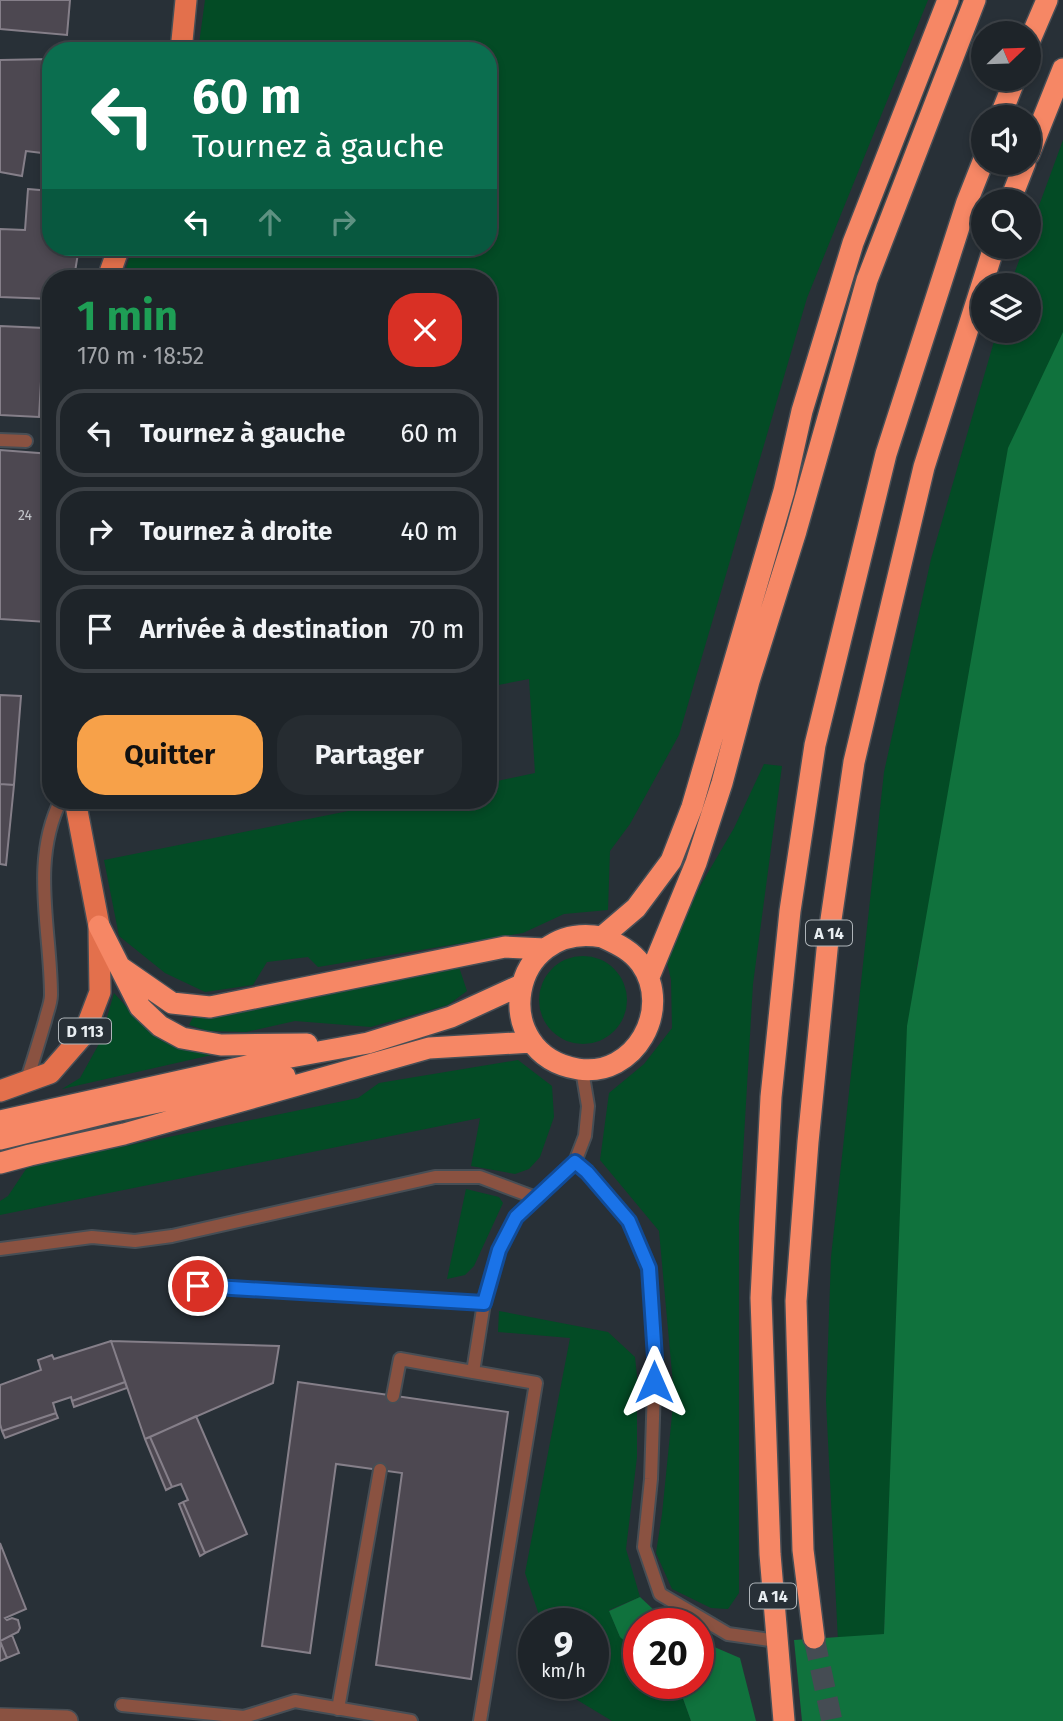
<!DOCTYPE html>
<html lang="fr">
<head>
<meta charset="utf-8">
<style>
	body { margin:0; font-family:"Fira Sans",sans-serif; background:#262c31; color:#f1f3f6; height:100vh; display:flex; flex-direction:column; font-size:26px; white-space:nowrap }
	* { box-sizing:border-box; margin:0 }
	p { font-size:23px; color:#a1a4a8 }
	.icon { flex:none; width:38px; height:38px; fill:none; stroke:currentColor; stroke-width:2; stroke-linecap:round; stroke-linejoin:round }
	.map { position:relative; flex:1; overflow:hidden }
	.details { position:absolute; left:42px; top:270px; width:455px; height:539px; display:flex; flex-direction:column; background:#1e2429; border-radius:28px; box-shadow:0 4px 10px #0003,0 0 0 2px #3c4146 }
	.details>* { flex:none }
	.banner { position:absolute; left:42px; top:42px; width:455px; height:214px; border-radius:28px; box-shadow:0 4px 10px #0003,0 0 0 2px #3c4146; background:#0b6e4f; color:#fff; overflow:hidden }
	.needle { width:46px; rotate:67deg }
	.buttons { position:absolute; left:971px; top:21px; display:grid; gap:14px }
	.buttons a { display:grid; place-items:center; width:70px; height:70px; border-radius:50%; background:#1e2429; box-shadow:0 4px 10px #0003,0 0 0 2px #3c4146; font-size:35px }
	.speed { position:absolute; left:518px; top:1608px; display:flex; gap:14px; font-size:35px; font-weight:700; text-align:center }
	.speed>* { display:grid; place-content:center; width:91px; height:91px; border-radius:50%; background:#1e2429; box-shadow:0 4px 10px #0003,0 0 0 2px #3c4146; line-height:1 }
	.speed small { font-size:18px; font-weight:400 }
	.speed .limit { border:10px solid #d22; background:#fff; color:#111 }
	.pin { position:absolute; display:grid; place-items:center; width:60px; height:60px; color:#fff; margin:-30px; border:4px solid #fff; border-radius:50%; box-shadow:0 2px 7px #0007 }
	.me { position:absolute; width:77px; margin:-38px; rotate:0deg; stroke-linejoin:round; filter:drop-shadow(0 0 5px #0008) }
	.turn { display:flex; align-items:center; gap:24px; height:147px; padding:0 35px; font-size:32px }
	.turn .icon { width:91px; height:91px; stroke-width:2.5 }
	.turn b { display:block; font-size:49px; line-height:60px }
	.lanes { display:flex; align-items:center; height:66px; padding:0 35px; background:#0003; justify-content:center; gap:35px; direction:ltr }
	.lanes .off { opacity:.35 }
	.round { display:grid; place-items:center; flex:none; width:74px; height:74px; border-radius:28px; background:#262c31 }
	.overview { display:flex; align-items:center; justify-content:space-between; height:119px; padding:0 35px }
	h1 { font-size:42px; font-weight:700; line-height:52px; color:#1e9e55 }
	.primary-button { display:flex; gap:14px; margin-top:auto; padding:14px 35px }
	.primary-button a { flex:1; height:80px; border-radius:28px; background:#f7a149; color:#111; font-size:28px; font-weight:700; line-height:80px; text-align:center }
	.primary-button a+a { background:#262c31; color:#f1f3f6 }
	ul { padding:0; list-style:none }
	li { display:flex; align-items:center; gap:21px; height:88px; margin:0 14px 10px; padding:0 21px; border:4px solid #3c4146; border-radius:28px }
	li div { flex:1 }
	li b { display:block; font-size:26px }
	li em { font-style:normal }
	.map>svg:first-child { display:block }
	.green { fill:#034b25 }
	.forest { fill:#10723d }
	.building { fill:#4d4851; stroke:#857f89; stroke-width:2 }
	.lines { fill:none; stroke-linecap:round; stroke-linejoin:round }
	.highway-tunnel { stroke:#454c53; stroke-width:21; stroke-dasharray:21 10; stroke-linecap:butt }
	.lane-casing { stroke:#474e55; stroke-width:16 }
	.street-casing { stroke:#474e55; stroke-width:24 }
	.primary-casing { stroke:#474e55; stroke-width:24 }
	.highway-casing { stroke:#474e55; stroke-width:24 }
	.lane { stroke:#8a5241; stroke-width:12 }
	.street { stroke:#8a5241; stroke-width:21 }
	.primary { stroke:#e3704c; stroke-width:21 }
	.highway { stroke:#f68765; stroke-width:21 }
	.route-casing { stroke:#114b97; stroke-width:18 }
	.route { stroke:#1a73e8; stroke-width:12 }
	.labels { text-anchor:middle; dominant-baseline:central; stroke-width:5; stroke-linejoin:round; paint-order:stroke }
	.number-label { font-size:14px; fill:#c1c4c9 }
	.shield { fill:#283037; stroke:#aeb4b9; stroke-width:2 }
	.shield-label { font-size:16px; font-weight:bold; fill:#e8edf1 }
</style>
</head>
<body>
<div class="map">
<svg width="1063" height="1721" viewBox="0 0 1063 1721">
	<rect width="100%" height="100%" fill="#283037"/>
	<path class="green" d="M205,0H928L807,298L679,735L630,824L610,851L608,910L564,914L523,933L318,967L308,957L267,962L253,985L205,992L165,973L119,936L104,860L403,800H488V783L535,773L529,679L488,687V278H123L133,247H488V51H198Z
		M1063,140V370L917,966L884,1634L838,1641L826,1401L831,1257L884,772L931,559L997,331H1029V285H1010L1024,247H1029V233Z
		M764,764L782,766L753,984L739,1222V1593L728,1609L711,1608L672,1589L656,1553L662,1514L674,1395L659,1231L600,1160L609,1093L644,1064L672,1028L671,980L667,962L682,917L734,828Z
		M539 1000a44 44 0 1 1 88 0a44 44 0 1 1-88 0Z
		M459,967L467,991L448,1005L371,1027L295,1021L246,1032L208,1031L189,1025L194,1015Z
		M114,993L144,1026L162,1041L216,1054L62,1089L80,1078L100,1042Z
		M518,1060L552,1086L554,1117L540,1157L529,1169L515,1174L471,1166L480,1118L0,1215V1201L8,1196L28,1166L358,1098L379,1083Z
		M466,1189L499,1197L503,1203L474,1266L465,1275L447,1279Z
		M499,1311L608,1332L635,1357L637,1376V1457L626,1549L640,1597L609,1610L620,1637L639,1654V1684H670L681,1693L691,1721H612L574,1698L567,1684H593V1624H542L525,1573L570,1338L498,1332Z"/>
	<path class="forest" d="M1063,332V1721H802L794,1640L884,1634L907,1026L1008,448Z
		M640,1597L669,1624H639V1654L620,1637L609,1611Z
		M698,1640L740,1658L756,1721H691L681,1693L670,1684H698Z"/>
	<path class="building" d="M0,0H70L67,35L0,29Z
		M51,59V154L26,151L22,176L0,172V60Z
		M28,189L51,191V247H79L74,278H51V299L0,297V229L25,230Z
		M0,326L44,328L39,417L0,415Z
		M0,450L51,454V576L47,622L0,619Z
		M0,695L21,696L14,785L0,784Z
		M0,784L14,785L6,865L0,864Z
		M111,1341L125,1382L72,1401L71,1397L53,1403L56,1413L2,1431L0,1424V1385L41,1370L38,1360L52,1355L54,1359Z
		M111,1341L279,1346L273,1383L145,1439Z
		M125,1382L127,1388L74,1407L72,1401Z
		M298,1382L508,1412L471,1679L376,1665L402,1473L336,1464L310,1653L262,1646Z
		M56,1413L58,1418L5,1438L2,1431Z
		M196,1416L247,1534L205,1553L183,1502L188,1500L181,1484L172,1487L150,1437Z
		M150,1437L172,1487L166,1490L145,1439Z
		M183,1502L205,1553L200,1556L179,1504Z
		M0,1543L26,1609L5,1618L7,1620L12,1618L18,1620L20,1628L18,1632L0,1641L7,1658L0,1661Z
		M12,1635L19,1653L7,1658L0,1641Z"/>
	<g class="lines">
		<path class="highway-tunnel" d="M814,1638L832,1721"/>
		<defs>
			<path id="lane" d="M0,440L26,441
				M26,1082C33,1062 39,1041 45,1021C47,1012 51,1003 51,995C51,930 30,861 61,800
				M575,1162L587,1172L629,1221L649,1268L655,1358L651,1479L644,1547L660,1594L728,1634L777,1641
				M0,1249L92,1237L135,1241L172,1236L435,1177H480L536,1198
				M198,1286L484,1303
				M393,1396L400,1359L473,1372
				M122,1705L244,1717L295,1701L411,1721
				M338,1709L380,1470
				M480,1721L536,1383L473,1372L484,1303L499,1250L516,1217L575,1162L585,1136L588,1106L582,1070"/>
			<path id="street" d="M0,1719L67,1721"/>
			<path id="primary" d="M181,51L186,0
				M108,278L119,247
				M0,1091L50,1073L84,1034L100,992L99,926L75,800"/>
			<path id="highway" d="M1029,42L1047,0
				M1000,117L1015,79
				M1029,154L1063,69
				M1010,201L1025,163
				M99,926L140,1007L160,1026L182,1038L221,1045L307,1044
				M602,937C617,944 631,950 641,964C673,1009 635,1078 578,1069C487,1054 509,920 602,937L636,908L671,861L692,807L784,491L802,411L853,243L948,0
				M120,967L172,1003L210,1007L505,947L545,949
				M649,977L696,863L722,783L749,681L796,531L867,280L975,0
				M0,1121L274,1060L368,1043L451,1017L521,985
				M0,1139L110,1112L285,1076
				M0,1163L30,1155L124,1134L429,1048L532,1042
				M814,1638L803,1550L796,1301L808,1142L828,940L854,762L924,467L994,247
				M784,1721L770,1554L761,1298L771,1097L790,911L815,745L886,454L967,202L984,159"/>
		</defs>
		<use href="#lane" class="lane-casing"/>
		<use href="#street" class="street-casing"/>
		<use href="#primary" class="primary-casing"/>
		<use href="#highway" class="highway-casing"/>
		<use href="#lane" class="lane"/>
		<use href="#street" class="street"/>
		<use href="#primary" class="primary"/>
		<use href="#highway" class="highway"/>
	</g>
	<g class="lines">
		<defs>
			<path id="route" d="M198,1286L484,1303L499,1250L516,1217L575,1162L587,1172L629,1221L649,1268L655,1358L654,1382"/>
		</defs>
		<use href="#route" class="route-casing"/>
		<use href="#route" class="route"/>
	</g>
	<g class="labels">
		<g class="number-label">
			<text x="25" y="515">24</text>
		</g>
		<g class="shield">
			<rect x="806" y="920.5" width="46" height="25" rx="5"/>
			<rect x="59" y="1018.5" width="52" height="25" rx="5"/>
			<rect x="750" y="1583.5" width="46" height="25" rx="5"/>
		</g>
		<g class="shield-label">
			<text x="829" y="933">A 14</text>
			<text x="85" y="1031">D 113</text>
			<text x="773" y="1596">A 14</text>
		</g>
	</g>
</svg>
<div class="buttons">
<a><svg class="needle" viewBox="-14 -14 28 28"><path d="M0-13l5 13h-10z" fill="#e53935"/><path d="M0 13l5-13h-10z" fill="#a1a4a8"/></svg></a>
<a><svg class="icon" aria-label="sound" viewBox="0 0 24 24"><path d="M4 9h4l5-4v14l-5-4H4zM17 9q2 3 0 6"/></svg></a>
<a><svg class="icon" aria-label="search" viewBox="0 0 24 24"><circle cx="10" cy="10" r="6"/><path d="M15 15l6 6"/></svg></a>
<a><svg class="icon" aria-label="layers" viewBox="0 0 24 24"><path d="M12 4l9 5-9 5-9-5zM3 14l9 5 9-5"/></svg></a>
</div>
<div class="speed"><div>9<small>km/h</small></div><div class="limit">20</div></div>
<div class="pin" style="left:198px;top:1286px;background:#d93025"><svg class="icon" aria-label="arrive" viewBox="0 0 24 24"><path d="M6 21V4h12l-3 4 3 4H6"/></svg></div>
<svg class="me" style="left:654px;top:1382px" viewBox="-20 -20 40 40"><path d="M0-17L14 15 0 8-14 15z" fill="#1a73e8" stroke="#fff" stroke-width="4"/></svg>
<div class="banner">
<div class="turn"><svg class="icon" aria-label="left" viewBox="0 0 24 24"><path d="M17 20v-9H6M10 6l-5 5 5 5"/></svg><div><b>60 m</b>Tournez à gauche</div></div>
<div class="lanes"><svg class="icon" aria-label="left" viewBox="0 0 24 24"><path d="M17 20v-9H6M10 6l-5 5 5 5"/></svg><svg class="icon off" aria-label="ahead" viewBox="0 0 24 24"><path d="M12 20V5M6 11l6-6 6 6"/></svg><svg class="icon off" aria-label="right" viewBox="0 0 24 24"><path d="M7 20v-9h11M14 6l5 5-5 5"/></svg></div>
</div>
<section class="details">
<div class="overview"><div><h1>1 min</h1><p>170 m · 18:52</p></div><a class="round" style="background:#d93025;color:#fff"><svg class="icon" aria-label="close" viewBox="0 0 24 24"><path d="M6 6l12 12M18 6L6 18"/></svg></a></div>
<ul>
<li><svg class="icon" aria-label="left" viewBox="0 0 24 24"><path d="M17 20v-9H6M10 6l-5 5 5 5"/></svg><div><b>Tournez à gauche</b></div><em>60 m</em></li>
<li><svg class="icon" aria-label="right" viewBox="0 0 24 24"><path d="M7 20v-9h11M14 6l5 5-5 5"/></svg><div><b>Tournez à droite</b></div><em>40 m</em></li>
<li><svg class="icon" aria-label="arrive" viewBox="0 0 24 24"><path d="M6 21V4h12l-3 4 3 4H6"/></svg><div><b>Arrivée à destination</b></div><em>70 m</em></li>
</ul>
<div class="primary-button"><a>Quitter</a><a>Partager</a></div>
</section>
</div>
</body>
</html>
